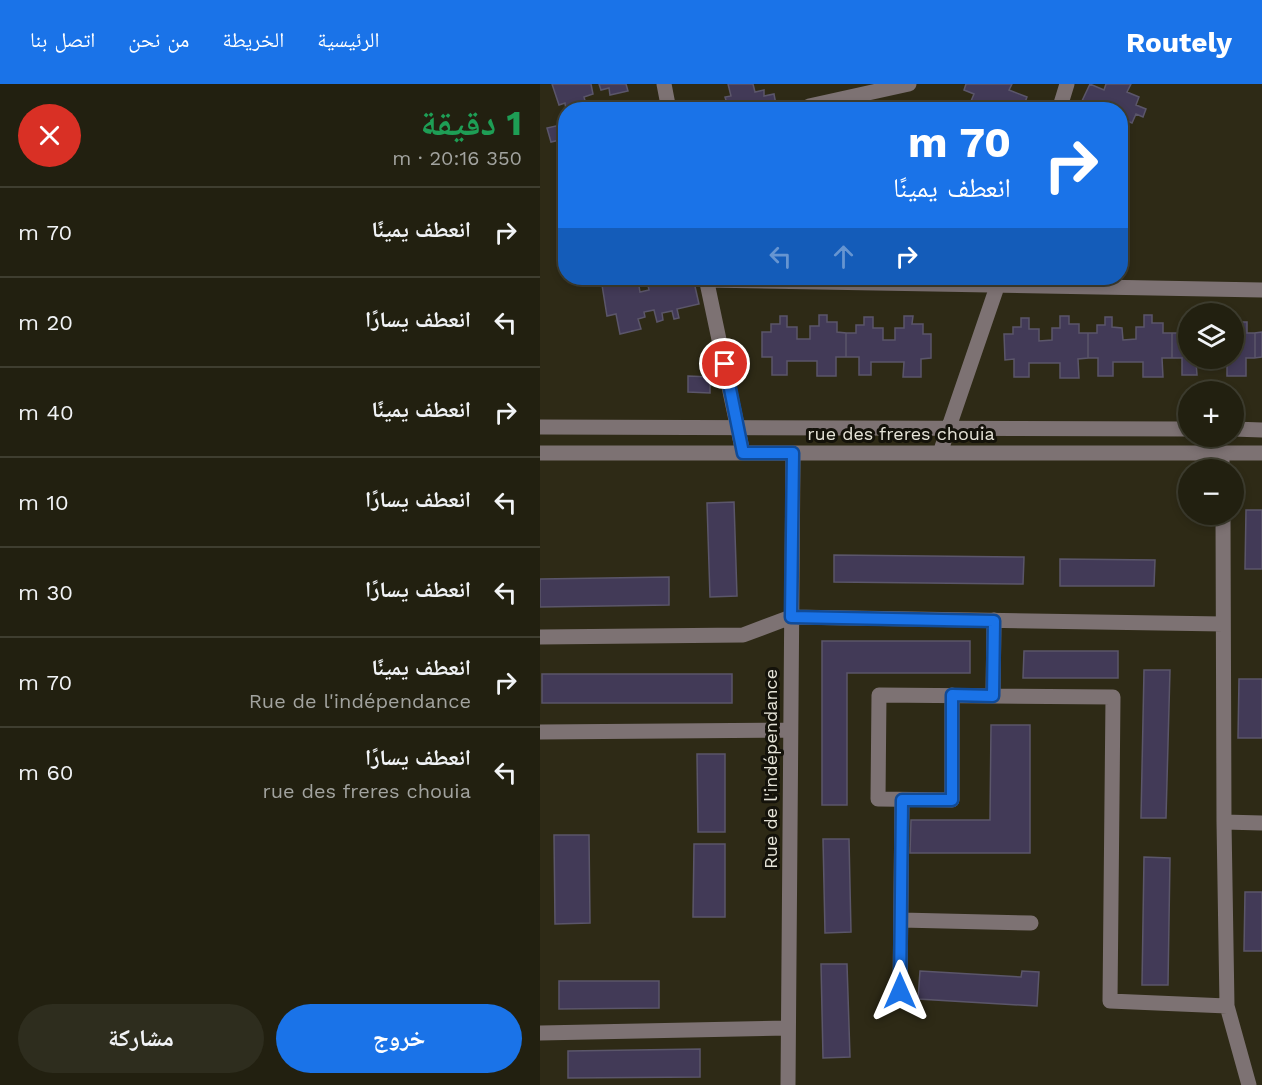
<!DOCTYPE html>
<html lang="ar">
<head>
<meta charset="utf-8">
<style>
	body { margin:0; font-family:"Work Sans","Noto Naskh Arabic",sans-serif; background:#2e2d1e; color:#f1f3f6; direction:rtl; height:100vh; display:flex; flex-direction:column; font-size:22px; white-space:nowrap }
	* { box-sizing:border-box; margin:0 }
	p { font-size:20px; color:#a2a39f }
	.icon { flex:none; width:33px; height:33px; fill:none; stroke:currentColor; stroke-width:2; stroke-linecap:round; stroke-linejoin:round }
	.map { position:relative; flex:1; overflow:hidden; direction:ltr }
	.drawer { display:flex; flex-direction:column; background:#222010; width:540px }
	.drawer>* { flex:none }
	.hud { position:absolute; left:18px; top:18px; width:570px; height:183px; border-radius:24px; box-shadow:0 3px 9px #0003,0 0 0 2px #3f3e30; direction:rtl; background:#1a73e8; color:#fff; overflow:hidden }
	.controls { position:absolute; left:638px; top:219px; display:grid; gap:12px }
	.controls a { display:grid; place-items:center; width:66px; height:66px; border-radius:50%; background:#222010; box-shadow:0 3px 9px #0003,0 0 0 2px #3f3e30; font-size:30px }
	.pin { position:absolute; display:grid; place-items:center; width:51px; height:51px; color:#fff; margin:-26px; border:3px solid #fff; border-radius:50%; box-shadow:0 2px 6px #0007 }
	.me { position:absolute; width:66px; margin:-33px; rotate:0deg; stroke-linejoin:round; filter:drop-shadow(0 0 4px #0008) }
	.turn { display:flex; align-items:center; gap:21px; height:126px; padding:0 18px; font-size:27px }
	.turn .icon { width:78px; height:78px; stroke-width:2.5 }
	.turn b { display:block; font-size:42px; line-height:51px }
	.lanes { display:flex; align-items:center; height:57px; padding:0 18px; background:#0003; justify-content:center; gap:30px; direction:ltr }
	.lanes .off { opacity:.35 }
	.round { display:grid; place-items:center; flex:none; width:63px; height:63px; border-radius:32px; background:#2e2d1e }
	.head { display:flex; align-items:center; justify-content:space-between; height:102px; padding:0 18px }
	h1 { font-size:36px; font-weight:700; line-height:45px; color:#1e9e55 }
	.button { display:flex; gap:12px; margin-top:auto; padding:12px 18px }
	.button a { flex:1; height:69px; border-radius:36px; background:#1a73e8; color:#fff; font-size:24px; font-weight:700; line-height:69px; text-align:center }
	.button a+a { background:#2e2d1e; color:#f1f3f6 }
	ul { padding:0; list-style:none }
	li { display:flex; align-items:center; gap:18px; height:90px; padding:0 18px; border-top:2px solid #3f3e30 }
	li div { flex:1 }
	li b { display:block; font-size:22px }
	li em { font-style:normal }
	header { display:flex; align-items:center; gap:36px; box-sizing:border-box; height:84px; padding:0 30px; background:#1a73e8; color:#fff }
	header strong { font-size:28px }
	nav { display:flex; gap:33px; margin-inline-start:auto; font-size:21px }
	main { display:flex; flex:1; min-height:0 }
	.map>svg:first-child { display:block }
	.building { fill:#423a57; stroke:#5b566a; stroke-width:1.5 }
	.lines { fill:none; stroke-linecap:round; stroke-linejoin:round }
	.minor { stroke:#7d7273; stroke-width:15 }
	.route-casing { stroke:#114b97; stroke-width:15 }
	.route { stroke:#1a73e8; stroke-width:10 }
	.labels { text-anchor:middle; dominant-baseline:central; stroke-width:6; stroke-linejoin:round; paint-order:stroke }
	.street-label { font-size:18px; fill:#e5e3d7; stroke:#14120a }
</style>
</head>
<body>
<header>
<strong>Routely</strong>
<nav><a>الرئيسية</a><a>الخريطة</a><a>من نحن</a><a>اتصل بنا</a></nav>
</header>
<main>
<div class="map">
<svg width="722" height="1001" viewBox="0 0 722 1001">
	<rect width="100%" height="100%" fill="#2e2a16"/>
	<path class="building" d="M12,0H51L53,10L44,13L47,24L26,26L25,19L19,21Z
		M59,0H86L88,7L70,11L69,4L61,6Z
		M188,0H213L215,8L224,6V12L234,10L237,26H195L194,22L188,23L185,13L191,12Z
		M426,0H472L469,6L487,13L482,26H441L443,22L431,17L434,10L424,6Z
		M550,0L564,6L566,0H591L587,8L599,13L596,21L606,25L603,33L596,30L592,39L583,35L580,41V26H560L542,17Z
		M26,29V61L24,55L11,58L7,44L25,40L22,30Z
		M580,64L588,67L585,74L580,72Z
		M26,86V105L21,106L17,88Z
		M67,194H88L89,199L98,196L100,208L109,206L107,197L116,196L115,194H133L134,199L145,197V200L154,198L159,220L137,225L139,234L134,235L132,227L122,229L123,236L117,238L114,226L104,228L105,233L98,235L101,245L80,250L76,230L67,232L62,201L69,200Z
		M279,231H287V238H297V248L306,249V273H296V292H277V277H247V291H232V273H222V248H231V240H240V232H247V243H257V255H270V242H279Z
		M604,231H612V239H623V249H632V274H622L623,293H603V278H573V292H558V274H548V249H557V241H565V233H572V243L582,244L583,256L596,255V243H604Z
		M693,231H696V238H707V249H715V274H706V292H687V277L656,278L657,291H642V274H632V249H640V241H648V274H693Z
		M364,232H373L372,240H383V250H391V274L381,275V293H363L364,278H331V291H319V273H306V249H316V241H324V233H333V244H343V256H355V244H364Z
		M520,232H529V240H539V249H548V274L538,275L539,294H520V279H489V293H474V275L465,276L464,250H473V243H481V234H489V245H499V257L512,256V244H520Z
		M722,248V273L715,274V249Z
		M148,292L170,293V309L148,308Z
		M194,418L197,512L170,513L167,419Z
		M706,426H722V485H705Z
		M294,471L484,473L483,500L294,498Z
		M520,475L615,476L614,502H520Z
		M129,493V521L0,523V495Z
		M282,557H430V589H307V721H282Z
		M484,567H578V594H483Z
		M604,586H630L626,734H601Z
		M2,590H192V619H2Z
		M699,595H722V654H698Z
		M451,641H490V769H370L371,736H450Z
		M157,670H185V748H158Z
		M14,751H49L50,839L15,840Z
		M283,755H309L311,848L285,849Z
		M154,760H185V833H153Z
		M604,773L630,774L628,901H602Z
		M705,808H722V867H704Z
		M281,880H307L310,973L283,974Z
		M380,887L481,893L482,887L499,888L497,922L378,915Z
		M19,897H119V924L19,925Z
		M160,965V993L28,994V967Z"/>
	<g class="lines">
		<path class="minor" d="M124,0L129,26
			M269,22L369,0
			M519,26L527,0
			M166,194L203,369
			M166,196L722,206
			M0,343L648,345
			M693,345L722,346
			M0,369H722
			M400,369L460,194
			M682,369V386
			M683,430L684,738L687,922L709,1001
			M454,536L453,612L573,613L570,917L687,922
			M0,553L203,551L251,533L683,540
			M412,611V716L338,715L339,611L453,612
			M0,648L250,646
			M684,738L722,739
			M361,836L491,839
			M360,907L362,716
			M0,949L248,944
			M248,1001L253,369"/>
	</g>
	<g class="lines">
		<defs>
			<path id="route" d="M185,280L203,369H253L251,533L454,537L453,612L412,611V716H362L360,907"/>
		</defs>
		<use href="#route" class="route-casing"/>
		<use href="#route" class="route"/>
	</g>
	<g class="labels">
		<g class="street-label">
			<text x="361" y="349">rue des freres chouia</text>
			<text transform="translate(230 685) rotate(-90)">Rue de l'indépendance</text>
		</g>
	</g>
</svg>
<div class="controls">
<a><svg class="icon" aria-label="layers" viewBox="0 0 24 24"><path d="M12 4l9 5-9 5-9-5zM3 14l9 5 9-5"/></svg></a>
<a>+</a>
<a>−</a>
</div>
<div class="pin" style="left:185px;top:280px;background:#d93025"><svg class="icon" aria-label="arrive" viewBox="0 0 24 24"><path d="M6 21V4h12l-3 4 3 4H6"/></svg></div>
<svg class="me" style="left:360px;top:907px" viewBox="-20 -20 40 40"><path d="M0-17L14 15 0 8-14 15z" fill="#1a73e8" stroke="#fff" stroke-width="4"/></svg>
<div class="hud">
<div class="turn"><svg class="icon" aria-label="right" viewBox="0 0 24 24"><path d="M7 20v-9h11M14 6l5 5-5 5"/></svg><div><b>70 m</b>انعطف يمينًا</div></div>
<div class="lanes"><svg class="icon off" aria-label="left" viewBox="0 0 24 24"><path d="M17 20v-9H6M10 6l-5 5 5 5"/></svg><svg class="icon off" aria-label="ahead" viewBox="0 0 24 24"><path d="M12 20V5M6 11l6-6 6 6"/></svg><svg class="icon" aria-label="right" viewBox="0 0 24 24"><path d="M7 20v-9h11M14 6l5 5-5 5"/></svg></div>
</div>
</div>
<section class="drawer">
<div class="head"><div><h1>1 دقيقة</h1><p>350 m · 20:16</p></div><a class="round" style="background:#d93025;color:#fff"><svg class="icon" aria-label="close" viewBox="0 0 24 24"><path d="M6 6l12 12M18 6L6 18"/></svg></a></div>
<ul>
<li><svg class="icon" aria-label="right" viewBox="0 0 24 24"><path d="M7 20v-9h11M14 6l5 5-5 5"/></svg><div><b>انعطف يمينًا</b></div><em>70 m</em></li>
<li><svg class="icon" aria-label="left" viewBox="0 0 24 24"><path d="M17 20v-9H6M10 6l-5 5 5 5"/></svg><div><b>انعطف يسارًا</b></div><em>20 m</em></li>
<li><svg class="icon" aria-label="right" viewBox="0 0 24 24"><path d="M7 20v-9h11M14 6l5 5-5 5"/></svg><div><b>انعطف يمينًا</b></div><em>40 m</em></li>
<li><svg class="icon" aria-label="left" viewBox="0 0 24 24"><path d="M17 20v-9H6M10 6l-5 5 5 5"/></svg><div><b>انعطف يسارًا</b></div><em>10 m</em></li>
<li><svg class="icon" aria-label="left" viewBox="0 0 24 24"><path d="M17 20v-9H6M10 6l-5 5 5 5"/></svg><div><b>انعطف يسارًا</b></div><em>30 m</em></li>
<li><svg class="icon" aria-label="right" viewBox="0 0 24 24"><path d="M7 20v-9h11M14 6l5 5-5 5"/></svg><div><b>انعطف يمينًا</b><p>Rue de l'indépendance</p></div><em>70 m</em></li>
<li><svg class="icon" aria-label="left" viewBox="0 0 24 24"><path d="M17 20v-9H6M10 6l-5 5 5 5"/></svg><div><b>انعطف يسارًا</b><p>rue des freres chouia</p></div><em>60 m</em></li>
</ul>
<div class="button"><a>خروج</a><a>مشاركة</a></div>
</section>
</main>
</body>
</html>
